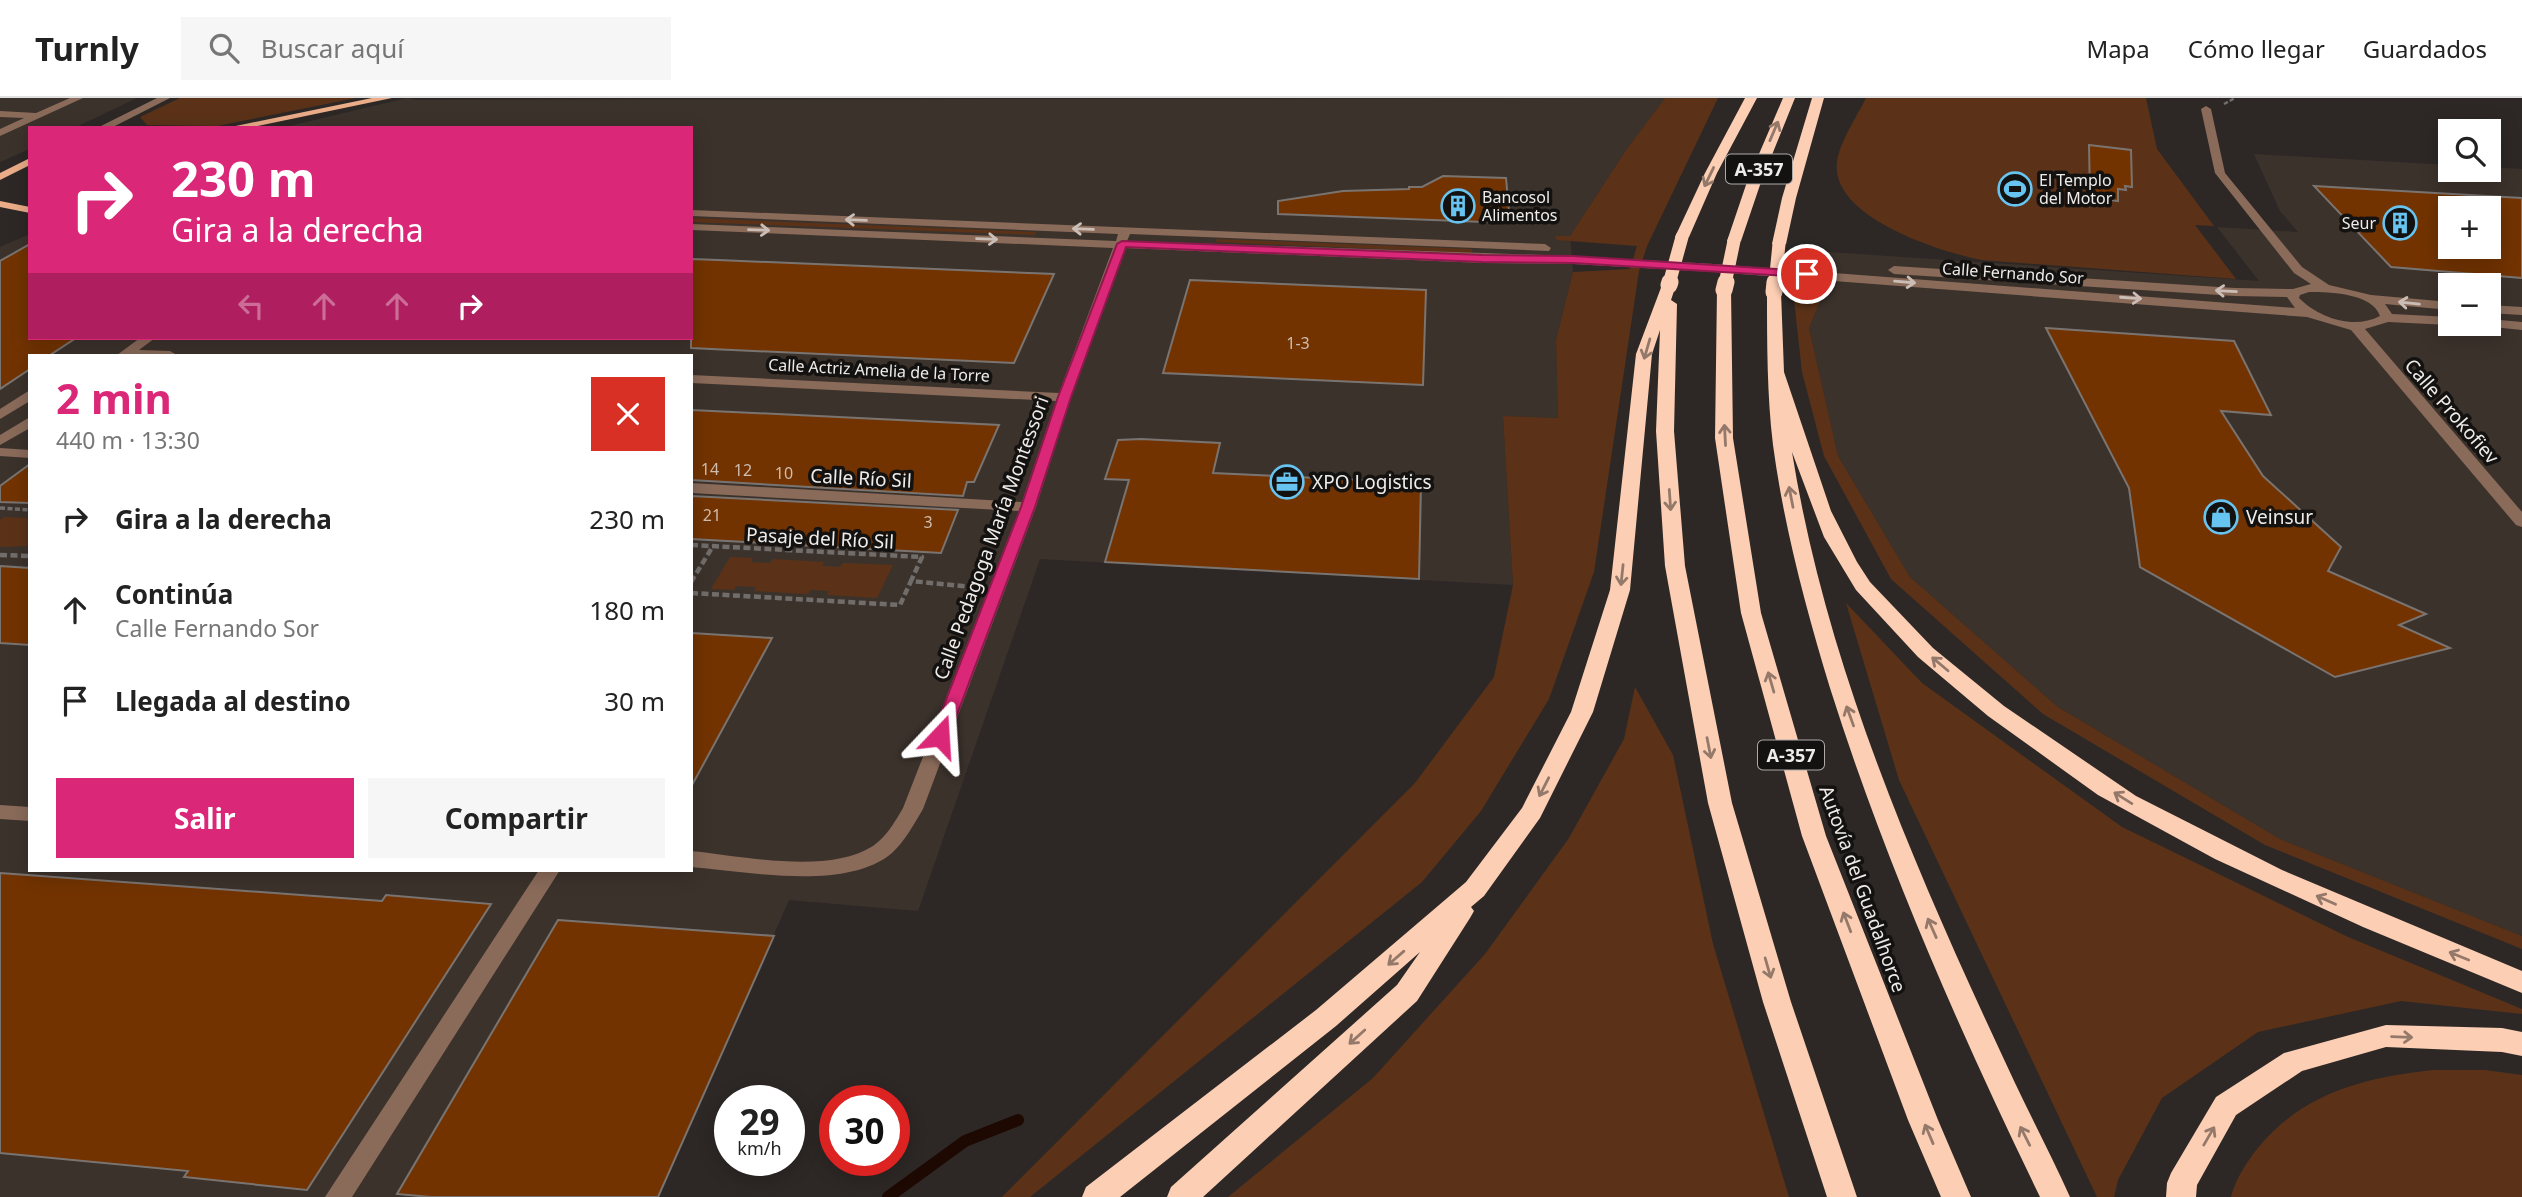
<!DOCTYPE html>
<html lang="es">
<head>
<meta charset="utf-8">
<style>
	body { margin:0; font-family:"Noto Sans",sans-serif; background:#f6f6f6; color:#222; height:100vh; display:flex; flex-direction:column; font-size:26px; white-space:nowrap }
	* { box-sizing:border-box; margin:0 }
	p { font-size:23px; color:#767676 }
	.icon { flex:none; width:38px; height:38px; fill:none; stroke:currentColor; stroke-width:2; stroke-linecap:round; stroke-linejoin:round }
	.map { position:relative; flex:1; overflow:hidden }
	.drawer { position:absolute; left:28px; top:256px; width:665px; height:518px; display:flex; flex-direction:column; background:#fff; border-radius:0px; box-shadow:0 4px 18px #0003 }
	.drawer>* { flex:none }
	.hud { position:absolute; left:28px; top:28px; width:665px; height:214px; border-radius:0px; box-shadow:0 4px 18px #0003; background:#db2777; color:#fff; overflow:hidden }
	.fabs { position:absolute; left:2438px; top:21px; display:grid; gap:14px }
	.fabs a { display:grid; place-items:center; width:63px; height:63px; border-radius:0px; background:#fff; box-shadow:0 4px 18px #0003; font-size:35px }
	.speed { position:absolute; left:714px; top:987px; display:flex; gap:14px; font-size:35px; font-weight:700; text-align:center }
	.speed>* { display:grid; place-content:center; width:91px; height:91px; border-radius:50%; background:#fff; box-shadow:0 4px 18px #0003; line-height:1 }
	.speed small { font-size:18px; font-weight:400 }
	.speed .limit { border:10px solid #d22; background:#fff; color:#111 }
	.pin { position:absolute; display:grid; place-items:center; width:60px; height:60px; color:#fff; margin:-30px; border:4px solid #fff; border-radius:50%; box-shadow:0 2px 7px #0007 }
	.me { position:absolute; width:77px; margin:-38px; rotate:20deg; stroke-linejoin:round; filter:drop-shadow(0 0 5px #0008) }
	.turn { display:flex; align-items:center; gap:24px; height:147px; padding:0 28px; font-size:32px }
	.turn .icon { width:91px; height:91px; stroke-width:2.5 }
	.turn b { display:block; font-size:49px; line-height:60px }
	.lanes { display:flex; align-items:center; height:66px; padding:0 28px; background:#0003; justify-content:center; gap:35px; direction:ltr }
	.lanes .off { opacity:.35 }
	.round { display:grid; place-items:center; flex:none; width:74px; height:74px; border-radius:0px; background:#f6f6f6 }
	.headline { display:flex; align-items:center; justify-content:space-between; height:119px; padding:0 28px }
	h1 { font-size:42px; font-weight:700; line-height:52px; color:#db2777 }
	.primary-button { display:flex; gap:14px; margin-top:auto; padding:14px 28px }
	.primary-button a { flex:1; height:80px; border-radius:0px; background:#db2777; color:#fff; font-size:28px; font-weight:700; line-height:80px; text-align:center }
	.primary-button a+a { background:#f6f6f6; color:#222 }
	ul { padding:0; list-style:none }
	li { display:flex; align-items:center; gap:21px; height:91px; padding:0 28px }
	li div { flex:1 }
	li b { display:block; font-size:26px }
	li em { font-style:normal }
	header { display:flex; align-items:center; gap:42px; box-sizing:border-box; height:98px; padding:0 35px; background:#fff; border-bottom:2px solid #e0e0e0 }
	header strong { font-size:33px }
	nav { display:flex; gap:38px; margin-inline-start:auto; font-size:24px }
	.search { width:490px; height:63px; background:#f6f6f6; display:flex; align-items:center; gap:18px; box-sizing:border-box; padding:0 24px; border-radius:0px; color:#767676; font-size:26px }
	.map>svg:first-child { display:block }
	.built { fill:#3c322c; fill-rule:evenodd }
	.green { fill:#5b3218 }
	.lines { fill:none; stroke-linecap:round; stroke-linejoin:round }
	.stream { stroke:#1d0901; stroke-width:12 }
	.building { fill:#723300; stroke:#7a7471; stroke-width:2; fill-rule:evenodd }
	.path-far2 { stroke:#716d6b; stroke-width:2.5; stroke-dasharray:4.5 2; stroke-linecap:butt }
	.path-far1 { stroke:#716d6b; stroke-width:3.5; stroke-dasharray:5 2.5; stroke-linecap:butt }
	.path { stroke:#716d6b; stroke-width:4.5; stroke-dasharray:7 3.5; stroke-linecap:butt }
	.minor { fill:#8a6b5a; fill-rule:evenodd }
	.major { fill:#ebac88; fill-rule:evenodd }
	.highway { fill:#fcceb4; fill-rule:evenodd }
	.highway-bridge-far1 { stroke:#fcceb4; stroke-width:13 }
	.highway-bridge { stroke:#fcceb4; stroke-width:17 }
	.oneway { stroke:#94796a }
	.oneway2 { stroke:#cbbeb7 }
	.route { fill:#db2777; stroke:#8e194d; stroke-width:2 }
	.labels { text-anchor:middle; dominant-baseline:central; stroke-width:7; stroke-linejoin:round; paint-order:stroke }
	.far-poi-label { font-size:16px; fill:#eeebe9; stroke:#141210; text-anchor:start }
	.far-street-label { font-size:16px; fill:#eeebe9; stroke:#141210 }
	.number-label { font-size:16px; fill:#cfbdaf }
	.shield { fill:#141210; stroke:#adaaa8; stroke-width:2 }
	.shield-label { font-size:18px; font-weight:bold; fill:#eeebe9 }
	.street-label { font-size:19px; fill:#eeebe9; stroke:#141210 }
	.poi-label { font-size:19px; fill:#eeebe9; stroke:#141210; text-anchor:start }
</style>
</head>
<body>
<header>
<strong>Turnly</strong>
<div class="search"><svg class="icon" aria-label="search" viewBox="0 0 24 24"><circle cx="10" cy="10" r="6"/><path d="M15 15l6 6"/></svg>Buscar aquí</div>
<nav><a>Mapa</a><a>Cómo llegar</a><a>Guardados</a></nav>
</header>
<div class="map">
<svg width="2522" height="1099" viewBox="0 0 2522 1099">
	<rect width="100%" height="100%" fill="#2d2826"/>
	<path class="built" d="M0,0H137L74,30H30V51L0,64Z
		M407,0L416,2L1665,0L1626,52L1570,138L1573,174L1556,242L1558,320L1503,318L1513,487L1040,461L918,813L789,802L658,1099H0V149L30,136V240H691V30H281ZM30,257H691V772H30Z
		M2254,56L2450,67V72H2488L2489,69L2522,71V838L2280,741L2058,609L1910,479L1838,358L1809,230L1825,192L1803,178L1798,152L2259,183L2217,129L2298,134L2280,113ZM2450,110H2488V149H2450ZM2450,187H2488V226H2450Z"/>
	<path class="green" d="M180,0H356L217,28L147,27L140,19Z
		M1665,0H1718L1647,148L1639,173L1594,474L1549,601L1481,713L1422,784L1030,1099H1002L1415,685L1494,579L1513,487L1503,318L1558,320L1556,242L1573,174L1630,171L1637,148L1557,142L1555,138H1570L1626,52Z
		M1866,0H2146L2157,51L2214,128L2195,127L2236,181L1981,162C1938,153 1823,117 1838,58C1843,39 1857,18 1866,0Z
		M691,120L1036,134L1035,137L691,124Z
		M1217,141L1472,151V155L1216,144Z
		M1803,178L1825,192L1809,230L1838,358L1910,479L2058,609L2280,741L2522,838V851L2265,747L2043,616L1891,481L1824,358L1802,274L1794,202Z
		M4,419L30,420V448L0,449V422Z
		M730,459L753,460L751,464L770,465L773,461L824,464L822,468L840,469L843,465L893,467L877,500L827,497L829,493L810,492L808,496L754,493L756,489L736,488L734,492L711,491Z
		M1846,505L1922,585L2122,729L2348,839L2522,911V916L2401,903L2258,934L2162,1000L2118,1082L2114,1099H2097L1899,682Z
		M1635,589L1673,657L1713,846L1789,1099H1228L1373,980L1485,856L1569,740L1624,641Z
		M2433,972H2485L2522,977V1099H2231C2236,1079 2250,1059 2263,1044C2308,993 2369,979 2433,972Z"/>
	<g class="lines">
		<path class="stream" d="M888,1099L965,1043L1018,1022"/>
	</g>
	<path class="building" d="M2089,47L2131,52L2132,89L2125,88L2126,92L2118,91V103L2090,99Z
		M1443,78L1506,80L1510,125L1278,116V103L1343,93L1409,91V89H1422Z
		M2314,88L2522,100V180L2391,169ZM2450,110H2488V149H2450Z
		M30,146V240H76L50,257H30V271L0,291V163Z
		M691,161L718,162L1054,176L1014,265L691,250Z
		M1190,182L1426,192L1423,287L1163,275Z
		M2046,230L2234,243L2271,317L2221,313L2263,378L2341,449L2328,473L2426,516L2399,527L2450,550L2335,579L2140,469L2129,390Z
		M691,312L818,318L999,327L974,384H967L963,398L691,382Z
		M1141,341L1220,345L1213,375L1421,385L1419,481L1105,464L1129,382L1105,381L1118,342Z
		M30,366V405L0,404V388Z
		M691,398L958,412L941,455L924,454L691,441Z
		M0,468L30,470V547L0,545Z
		M691,535L772,540L691,689Z
		M0,775L382,803L386,797L491,806L307,1092L184,1079L188,1073L0,1055Z
		M558,822L774,838L658,1099H431L397,1096Z"/>
	<g class="lines">
		<path class="path-far2" d="M2224,6L2235,0"/>
		<path class="path-far1" d="M0,410L30,412"/>
		<path class="path" d="M691,447L922,459L911,483L973,489
			M0,457L30,458
			M691,484L713,448
			M691,495L900,507L911,483"/>
		<path class="minor" d="M70,0H83L0,38V31L24,20L0,19V13L36,15Z
			M157,0H170L111,30H97Z
			M2206,8L2211,11L2225,75L2302,169L2329,187L2371,197L2450,204V212L2385,206L2392,216L2450,219V226H2454L2450,227L2388,224L2365,231L2522,414V429L2516,427L2351,232L2307,219L1714,174L1573,166L1483,165L1125,150L1071,299L1036,409L923,711C914,726 905,743 892,755C846,794 746,773 691,769V753C742,758 828,777 873,748C886,739 895,724 903,710L1019,413L691,395V385L1022,404L1056,303L691,285V277L1059,295L1113,150L691,132V126L1116,143L1118,136L691,118V112L1545,146L1551,150L1549,153L1130,136L1127,143L1573,158L1714,166L2295,210L2287,199L2235,198L1894,176L1888,172L1894,168L2235,190L2293,191L2311,186L2294,175L2215,75L2201,11ZM2309,194C2330,194 2372,195 2380,218C2354,232 2319,220 2299,200L2300,197Z
			M2488,207L2522,209V217L2488,215Z
			M2488,221L2522,224V232L2483,228L2482,226H2488Z
			M140,240H155L139,252L170,253L177,257H117Z
			M30,292V303L0,321V311Z
			M30,319V330L0,347V337Z
			M0,350L30,352V360L0,358Z
			M0,707L30,709V723L0,721Z
			M539,772H560L352,1099H325Z"/>
		<path class="major" d="M372,0H392L248,30H226Z
			M30,60V67L0,82V75Z
			M0,103L30,109V115L0,109Z"/>
		<path class="highway" d="M1745,0H1757L1717,75L1689,139L1682,143L1677,142L1675,139L1705,75Z
			M1783,0H1795L1761,84L1741,143L1734,147L1729,146L1727,143L1747,84Z
			M1812,0H1824L1796,100L1786,146L1779,150L1772,146L1782,100Z
			M1669,183L1676,187L1671,202L1677,206L1674,333L1685,468L1732,705L1791,904L1857,1099H1827L1763,904L1708,705L1665,468L1656,333L1660,232L1652,256L1630,492L1593,614L1540,720L1484,798L1471,809L1474,813L1470,820L1417,903L1203,1099H1167L1171,1089L1397,887L1420,854L1336,928L1120,1099H1082L1086,1089L1316,912L1466,784L1522,710L1571,614L1610,492L1636,256L1662,187Z
			M1724,188L1731,192L1733,340L1761,515L1826,738L1938,1022L1971,1099H1941L1908,1022L1802,738L1741,515L1715,340L1717,192Z
			M1774,190L1781,194L1784,274L1831,413L1857,464L1870,484L1933,550L2004,608L2136,698L2282,772L2522,873V895L2363,829L2215,761L2098,697L1988,618L1918,559L1856,492L1824,439L1792,354C1827,574 1921,784 2015,985C2033,1023 2053,1061 2070,1099H2040C1960,934 1885,764 1830,590C1806,511 1784,429 1773,347C1767,297 1767,245 1767,194Z
			M2386,927L2502,930L2522,934V958L2502,954L2386,949L2302,973L2236,1017L2197,1087L2196,1099H2166L2167,1085L2171,1075L2216,999L2284,955Z"/>
		<path class="highway-bridge-far1" d="M1669,186L1682,139
			M1725,186L1734,143
			M1775,186L1779,146"/>
		<path class="highway-bridge" d="M1669,187L1670,184
			M1724,192L1726,184
			M1774,194L1775,184"/>
	</g>
	<defs><path id="oneway-shaft" d="M-6 0H5M1.5-3L5.5 0L1.5 3" fill="none" stroke-width="1.6" stroke-linecap="round" stroke-linejoin="round" transform="scale(1.75)"/></defs>
	<g class="oneway">
		<use href="#oneway-shaft" transform="translate(1774 33) rotate(-67)"/>
		<use href="#oneway-shaft" transform="translate(1709 79) rotate(116)"/>
		<use href="#oneway-shaft" transform="translate(1647 251) rotate(106)"/>
		<use href="#oneway-shaft" transform="translate(1725 337) rotate(-93)"/>
		<use href="#oneway-shaft" transform="translate(1791 399) rotate(-101)"/>
		<use href="#oneway-shaft" transform="translate(1670 402) rotate(86)"/>
		<use href="#oneway-shaft" transform="translate(1622 477) rotate(96)"/>
		<use href="#oneway-shaft" transform="translate(1940 566) rotate(-140)"/>
		<use href="#oneway-shaft" transform="translate(1771 584) rotate(-106)"/>
		<use href="#oneway-shaft" transform="translate(1850 618) rotate(-110)"/>
		<use href="#oneway-shaft" transform="translate(1709 650) rotate(79)"/>
		<use href="#oneway-shaft" transform="translate(1544 689) rotate(117)"/>
		<use href="#oneway-shaft" transform="translate(2123 700) rotate(-148)"/>
		<use href="#oneway-shaft" transform="translate(2326 802) rotate(-156)"/>
		<use href="#oneway-shaft" transform="translate(1847 824) rotate(-111)"/>
		<use href="#oneway-shaft" transform="translate(1932 830) rotate(-114)"/>
		<use href="#oneway-shaft" transform="translate(2459 858) rotate(-158)"/>
		<use href="#oneway-shaft" transform="translate(1396 860) rotate(139)"/>
		<use href="#oneway-shaft" transform="translate(1768 870) rotate(74)"/>
		<use href="#oneway-shaft" transform="translate(1357 939) rotate(138)"/>
		<use href="#oneway-shaft" transform="translate(2402 939) rotate(2)"/>
		<use href="#oneway-shaft" transform="translate(1929 1036) rotate(-113)"/>
		<use href="#oneway-shaft" transform="translate(2025 1038) rotate(-117)"/>
		<use href="#oneway-shaft" transform="translate(2209 1038) rotate(-60)"/>
	</g>
	<g class="oneway2">
		<use href="#oneway-shaft" transform="translate(856 122) rotate(-178)"/>
		<use href="#oneway-shaft" transform="translate(1083 131) rotate(-178)"/>
		<use href="#oneway-shaft" transform="translate(759 132) rotate(2)"/>
		<use href="#oneway-shaft" transform="translate(987 141) rotate(2)"/>
		<use href="#oneway-shaft" transform="translate(1905 184) rotate(5)"/>
		<use href="#oneway-shaft" transform="translate(2226 193) rotate(-177)"/>
		<use href="#oneway-shaft" transform="translate(2131 200) rotate(4)"/>
		<use href="#oneway-shaft" transform="translate(2409 205) rotate(-174)"/>
	</g>
	<path class="route" d="M1122,143L1483,157L1573,158L1807,173L1813,176L1807,179L1573,165L1483,164L1126,149L1071,299L1035,409L949,638L946,642H934L932,638L1021,409L1058,299L1117,146Z"/>
	<defs>
		<symbol id="stadium-ring" viewBox="-11 -11 22 22"><circle r="9.5" fill="#141210" stroke="#67c4f0" stroke-width="1.5"/><path d="M0-5a6.5 5 0 1 0 0 10a6.5 5 0 1 0 0-10ZM-3.5-1.8h7v3.6h-7Z" fill="#67c4f0"/></symbol>
		<symbol id="building-ring" viewBox="-11 -11 22 22"><circle r="9.5" fill="#141210" stroke="#67c4f0" stroke-width="1.5"/><path d="M-4-6H4V6H1V3H-1V6H-4ZM-2.5-4.3h1.7v1.8h-1.7ZM.8-4.3h1.7v1.8H.8ZM-2.5-1h1.7V.8h-1.7ZM.8-1h1.7V.8H.8Z" fill="#67c4f0"/></symbol>
		<symbol id="office-ring" viewBox="-11 -11 22 22"><circle r="9.5" fill="#141210" stroke="#67c4f0" stroke-width="1.5"/><path d="M-6-3h4V-5.5h4V-3h4V5H-6ZM-1-4.5V-3h2v-1.5ZM-6 0V1H6V0Z" fill="#67c4f0"/></symbol>
		<symbol id="shop-ring" viewBox="-11 -11 22 22"><circle r="9.5" fill="#141210" stroke="#67c4f0" stroke-width="1.5"/><path d="M-5-2.5h2.3a2.7 3.5 0 0 1 5.4 0H5L5.5 6h-11ZM-1.5-2.5h3a1.5 2.3 0 0 0-3 0Z" fill="#67c4f0"/></symbol>
	</defs>
	<g fill-rule="evenodd">
		<use href="#stadium-ring" x="1996" y="72" width="38" height="38"/>
		<use href="#building-ring" x="1439" y="89" width="38" height="38"/>
		<use href="#building-ring" x="2381" y="106" width="38" height="38"/>
		<use href="#office-ring" x="1268" y="365" width="38" height="38"/>
		<use href="#shop-ring" x="2202" y="400" width="38" height="38"/>
	</g>
	<g class="labels">
		<g class="far-poi-label">
			<text x="2039" y="82">El Templo<tspan x="2039" dy="18">del Motor</tspan></text>
			<text x="1482" y="99">Bancosol<tspan x="1482" dy="18">Alimentos</tspan></text>
			<text x="2376" y="125" text-anchor="end">Seur</text>
		</g>
		<g class="far-street-label">
			<text transform="translate(2013 175) rotate(4)">Calle Fernando Sor</text>
			<text transform="translate(879 272) rotate(3)">Calle Actriz Amelia de la Torre</text>
		</g>
		<g class="number-label">
			<text x="1298" y="245">1-3</text>
			<text x="710" y="371">14</text>
			<text x="743" y="372">12</text>
			<text x="784" y="375">10</text>
			<text x="712" y="417">21</text>
			<text x="928" y="424">3</text>
		</g>
		<g class="shield">
			<rect x="1726" y="56.5" width="66" height="29" rx="5"/>
			<rect x="1758" y="642.5" width="66" height="29" rx="5"/>
		</g>
		<g class="shield-label">
			<text x="1759" y="71">A-357</text>
			<text x="1791" y="657">A-357</text>
		</g>
		<g class="street-label">
			<text transform="translate(2452 313) rotate(49)">Calle Prokofiev</text>
			<text transform="translate(861 380) rotate(3)">Calle Río Sil</text>
			<text transform="translate(820 440) rotate(3)">Pasaje del Río Sil</text>
			<text transform="translate(991 440) rotate(-70)">Calle Pedagoga María Montessori</text>
			<text transform="translate(1863 791) rotate(70)">Autovía del Guadalhorce</text>
		</g>
		<g class="poi-label">
			<text x="1312" y="384">XPO Logistics</text>
			<text x="2246" y="419">Veinsur</text>
		</g>
	</g>
</svg>
<div class="fabs">
<a><svg class="icon" aria-label="search" viewBox="0 0 24 24"><circle cx="10" cy="10" r="6"/><path d="M15 15l6 6"/></svg></a>
<a>+</a>
<a>−</a>
</div>
<div class="speed"><div>29<small>km/h</small></div><div class="limit">30</div></div>
<div class="pin" style="left:1807px;top:176px;background:#d93025"><svg class="icon" aria-label="arrive" viewBox="0 0 24 24"><path d="M6 21V4h12l-3 4 3 4H6"/></svg></div>
<svg class="me" style="left:940px;top:638px" viewBox="-20 -20 40 40"><path d="M0-17L14 15 0 8-14 15z" fill="#db2777" stroke="#fff" stroke-width="4"/></svg>
<div class="hud">
<div class="turn"><svg class="icon" aria-label="right" viewBox="0 0 24 24"><path d="M7 20v-9h11M14 6l5 5-5 5"/></svg><div><b>230 m</b>Gira a la derecha</div></div>
<div class="lanes"><svg class="icon off" aria-label="left" viewBox="0 0 24 24"><path d="M17 20v-9H6M10 6l-5 5 5 5"/></svg><svg class="icon off" aria-label="ahead" viewBox="0 0 24 24"><path d="M12 20V5M6 11l6-6 6 6"/></svg><svg class="icon off" aria-label="ahead" viewBox="0 0 24 24"><path d="M12 20V5M6 11l6-6 6 6"/></svg><svg class="icon" aria-label="right" viewBox="0 0 24 24"><path d="M7 20v-9h11M14 6l5 5-5 5"/></svg></div>
</div>
<section class="drawer">
<div class="headline"><div><h1>2 min</h1><p>440 m · 13:30</p></div><a class="round" style="background:#d93025;color:#fff"><svg class="icon" aria-label="close" viewBox="0 0 24 24"><path d="M6 6l12 12M18 6L6 18"/></svg></a></div>
<ul>
<li><svg class="icon" aria-label="right" viewBox="0 0 24 24"><path d="M7 20v-9h11M14 6l5 5-5 5"/></svg><div><b>Gira a la derecha</b></div><em>230 m</em></li>
<li><svg class="icon" aria-label="ahead" viewBox="0 0 24 24"><path d="M12 20V5M6 11l6-6 6 6"/></svg><div><b>Continúa</b><p>Calle Fernando Sor</p></div><em>180 m</em></li>
<li><svg class="icon" aria-label="arrive" viewBox="0 0 24 24"><path d="M6 21V4h12l-3 4 3 4H6"/></svg><div><b>Llegada al destino</b></div><em>30 m</em></li>
</ul>
<div class="primary-button"><a>Salir</a><a>Compartir</a></div>
</section>
</div>
</body>
</html>
